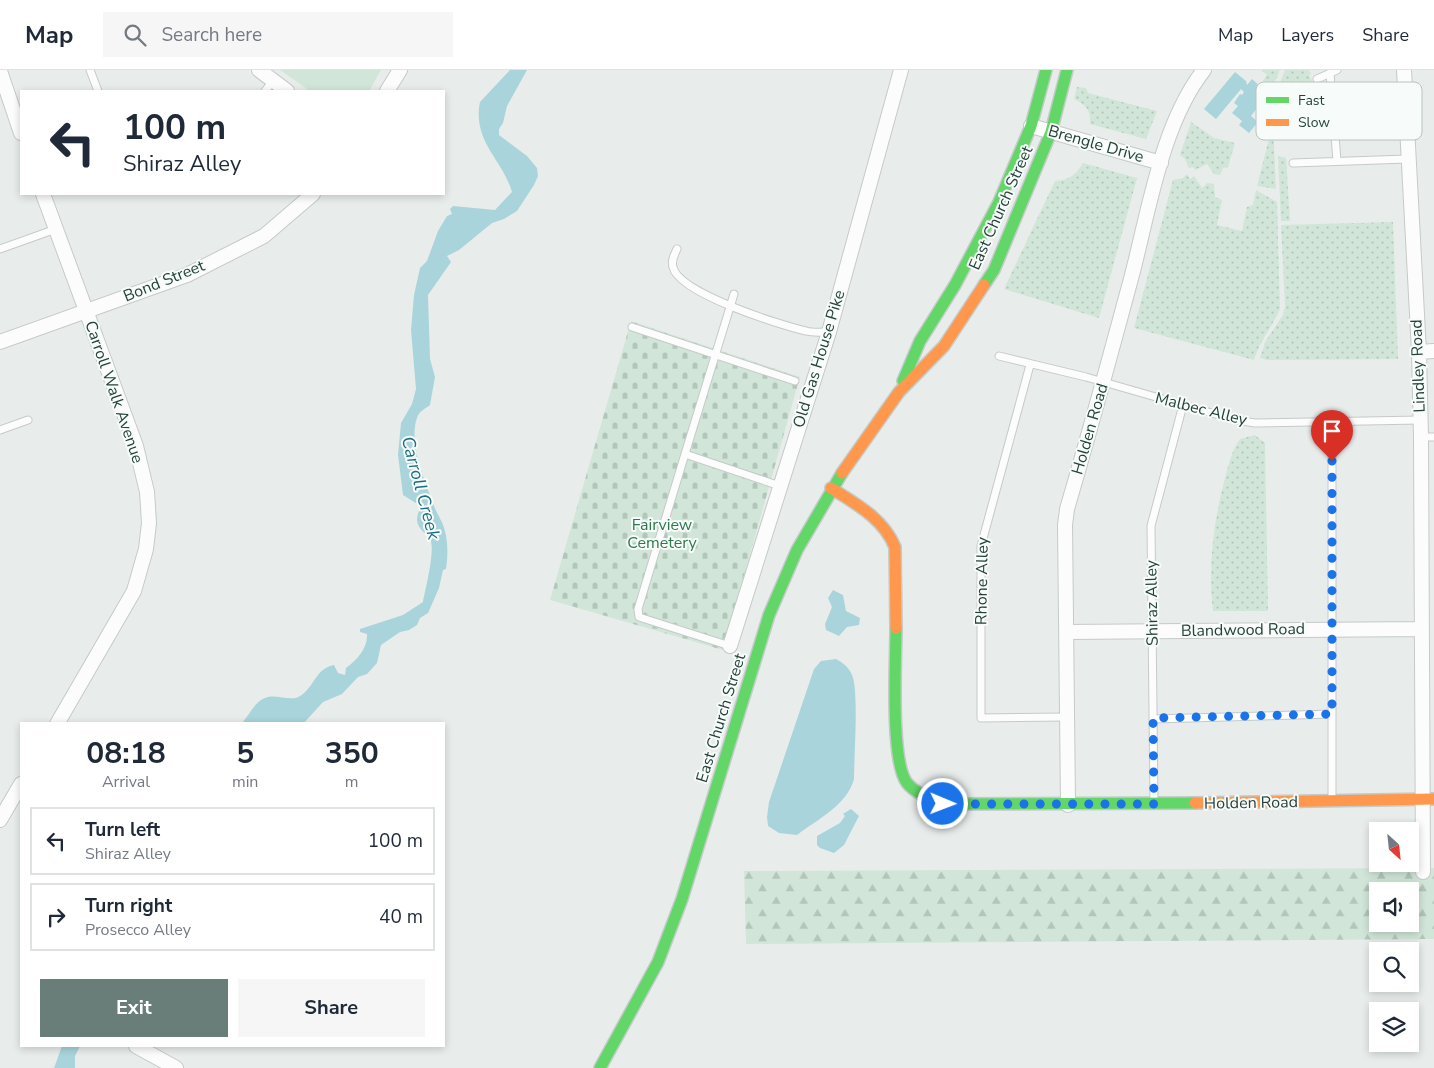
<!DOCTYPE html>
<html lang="en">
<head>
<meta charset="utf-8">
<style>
	body { margin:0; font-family:"Nunito Sans",sans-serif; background:#f6f6f7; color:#1f2937; height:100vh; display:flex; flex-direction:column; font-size:19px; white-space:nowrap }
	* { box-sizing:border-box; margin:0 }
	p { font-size:16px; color:#747a83 }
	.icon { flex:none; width:28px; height:28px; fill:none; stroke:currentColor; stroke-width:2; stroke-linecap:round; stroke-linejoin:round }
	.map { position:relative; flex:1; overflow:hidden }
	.side { position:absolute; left:20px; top:652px; width:425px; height:325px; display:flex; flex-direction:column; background:#fff; border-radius:0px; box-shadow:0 2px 8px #0003 }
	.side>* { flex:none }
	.hud { position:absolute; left:20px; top:20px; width:425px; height:105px; border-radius:0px; box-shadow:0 2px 8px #0003; background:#fff; color:#1f2937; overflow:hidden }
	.needle { width:32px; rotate:153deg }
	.buttons { position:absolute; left:1369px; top:752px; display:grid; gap:10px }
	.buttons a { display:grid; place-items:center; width:50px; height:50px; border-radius:0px; background:#fff; box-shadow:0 2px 8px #0003; font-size:25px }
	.pin { position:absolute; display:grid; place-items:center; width:42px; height:42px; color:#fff; margin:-51px -21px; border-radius:50% 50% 50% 0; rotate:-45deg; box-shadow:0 0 5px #0007 }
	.pin .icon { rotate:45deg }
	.me { position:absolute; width:55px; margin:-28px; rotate:91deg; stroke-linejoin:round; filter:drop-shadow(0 0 4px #0008) }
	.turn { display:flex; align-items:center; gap:18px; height:105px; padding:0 20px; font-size:22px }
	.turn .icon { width:65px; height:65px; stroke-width:2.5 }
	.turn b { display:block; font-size:35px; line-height:42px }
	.eta { display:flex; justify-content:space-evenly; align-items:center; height:85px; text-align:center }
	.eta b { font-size:30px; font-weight:700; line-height:35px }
	.primary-button { display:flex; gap:10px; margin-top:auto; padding:10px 20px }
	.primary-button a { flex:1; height:58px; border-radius:0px; background:#697e78; color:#fff; font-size:20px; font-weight:700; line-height:58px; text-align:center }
	.primary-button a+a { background:#f6f6f7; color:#1f2937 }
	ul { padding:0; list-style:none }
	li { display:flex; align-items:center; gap:15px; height:68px; margin:0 10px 8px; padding:0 10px; border:2px solid #e0e1e3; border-radius:0px }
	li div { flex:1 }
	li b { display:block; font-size:19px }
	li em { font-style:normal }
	header { display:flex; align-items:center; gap:30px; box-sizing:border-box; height:70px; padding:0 25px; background:#fff; border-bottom:1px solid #e0e1e3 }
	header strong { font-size:24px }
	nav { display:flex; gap:28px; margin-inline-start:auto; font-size:18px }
	.search { width:350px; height:45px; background:#f6f6f7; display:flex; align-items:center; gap:12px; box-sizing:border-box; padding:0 18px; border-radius:0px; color:#747a83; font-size:19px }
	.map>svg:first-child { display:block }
	.grass { fill:#d1e6d8 }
	.forest { fill:url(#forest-firs); fill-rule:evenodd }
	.cemetery { fill:url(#cemetery-stones) }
	.park { fill:url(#park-dots) }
	.water { fill:#a9d4db }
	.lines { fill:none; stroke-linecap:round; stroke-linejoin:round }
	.lane-casing { stroke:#c5cac8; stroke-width:9 }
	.street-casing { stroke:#c5cac8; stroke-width:16 }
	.fast-casing { stroke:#c3cbc8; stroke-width:14 }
	.slow-casing { stroke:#c3cbc8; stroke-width:14 }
	.lane { stroke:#fcfcfc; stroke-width:7 }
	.street { stroke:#fcfcfc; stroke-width:14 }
	.fast { stroke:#63d668; stroke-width:11 }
	.slow { stroke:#ff974d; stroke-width:11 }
	.route { stroke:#1a73e8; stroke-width:9; stroke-dasharray:0 16.2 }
	.labels { text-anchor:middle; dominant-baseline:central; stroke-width:4; stroke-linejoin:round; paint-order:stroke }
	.street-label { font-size:16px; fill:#24423a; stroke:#f7fbf9 }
	.park-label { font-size:16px; fill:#2d7a4b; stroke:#f7fbf9 }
	.water-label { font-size:18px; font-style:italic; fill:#1c6f80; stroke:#f7fbf9 }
	.key { fill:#f7fbf9; stroke:#b8c4c0; stroke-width:1 }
	.key-label { font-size:14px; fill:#24423a }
</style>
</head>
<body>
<header>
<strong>Map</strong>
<div class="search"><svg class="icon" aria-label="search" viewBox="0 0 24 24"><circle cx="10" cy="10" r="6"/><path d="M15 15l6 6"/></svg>Search here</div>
<nav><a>Map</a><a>Layers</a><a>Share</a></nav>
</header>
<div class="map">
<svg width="1434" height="998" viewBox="0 0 1434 998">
	<defs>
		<pattern id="forest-firs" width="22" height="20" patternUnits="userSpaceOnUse" patternTransform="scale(1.25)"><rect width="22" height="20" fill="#d1e6d8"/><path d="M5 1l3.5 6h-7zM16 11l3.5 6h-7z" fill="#b3c6ba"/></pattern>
		<pattern id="cemetery-stones" width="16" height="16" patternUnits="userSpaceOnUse" patternTransform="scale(1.25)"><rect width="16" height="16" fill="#d1e6d8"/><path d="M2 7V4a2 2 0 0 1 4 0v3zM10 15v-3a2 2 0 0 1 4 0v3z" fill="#b3c6ba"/></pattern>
		<pattern id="park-dots" width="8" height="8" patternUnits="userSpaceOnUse" patternTransform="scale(1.25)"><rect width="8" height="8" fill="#d1e6d8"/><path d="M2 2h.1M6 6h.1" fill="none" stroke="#b3c6ba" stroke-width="1.8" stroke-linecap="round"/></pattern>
	</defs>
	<rect width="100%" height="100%" fill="#e8edeb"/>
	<path class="grass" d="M280,0H381L369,21H310Z"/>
	<path class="forest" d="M1434,798V869L746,874L744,801ZM1378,821H1410V854H1378Z"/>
	<path class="cemetery" d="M631,251L800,307L723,580L550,530Z"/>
	<path class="park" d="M1261,0H1280L1272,19L1263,11L1267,5Z
		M1285,0H1309L1311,4L1309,5L1315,16H1322L1326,19H1282L1275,25Z
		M1077,17L1086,18L1088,23L1157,41L1146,69L1090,54C1091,40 1086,35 1074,29Z
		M1191,52L1214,68L1235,73L1228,97L1223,98L1220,105L1214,104L1207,94L1195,100L1193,97L1189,98L1185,89L1180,85Z
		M1273,53L1276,119L1257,116Z
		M1278,86L1286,88L1290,151H1281Z
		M1083,93L1137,108L1099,248L1004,219L1055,111C1069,110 1076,105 1083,93Z
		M1187,104L1190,109L1194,106L1202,118L1207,113L1214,114L1215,127L1222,130L1217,155L1242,161L1247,137L1253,135L1256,120L1277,132L1280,239C1272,257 1260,271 1254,290L1134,258L1173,110L1183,108Z
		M1393,152L1398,289L1267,290L1260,288L1265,272L1283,245L1285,236L1281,155Z
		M1255,365L1265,373L1268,541H1213C1208,497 1213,455 1224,412C1228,397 1231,382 1240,369Z"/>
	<path class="water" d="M510,0H527L507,36L503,53L499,59V65L527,86L537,98L538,106L534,115L517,141L504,149L492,153L459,180L447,186L451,192L428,225L430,289L435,307L430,335C425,339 419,341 417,348C408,373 425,411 434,436C437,444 443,452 445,461C448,474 448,485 446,499L443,500L439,518L428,543L420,548L417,555L409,560L400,562L381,575L377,593L367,604L358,607L342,624L323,632L303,654H241C249,646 254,632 265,628C278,623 292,634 303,624C315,614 317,598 334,595L338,603L345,605L346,598C357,590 368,578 367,564L360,562V559L403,545L423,532C425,521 436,478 430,469C426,463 418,460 417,450C417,445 420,441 419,435L403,425L398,385L401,353L412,334L416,319L411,260L414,225L420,198L427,191L438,161L447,146L452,144L450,139L453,136L495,140L512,122C503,90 472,71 480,32Z
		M1235,2L1246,11L1247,15L1252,9L1261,17L1257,23L1264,29L1251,46L1258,52L1249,63L1239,55L1242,51L1232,43L1238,36L1234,33L1240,24L1242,25L1244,22L1241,19L1216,49L1204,39Z
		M833,520L843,525L846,541L860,548L859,555L847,557L839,566L826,560L825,554L832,537L828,528Z
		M836,589C843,593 849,597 852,605C859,621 854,686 854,709C847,735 818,749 797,765L779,763L768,756L767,747L769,732L814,599L821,591Z
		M851,739L859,746L844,775L834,783L820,778L817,775V766L840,753L845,746L843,744Z
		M62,976H80L75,986V998H54Z"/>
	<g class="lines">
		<defs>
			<path id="lane" d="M90,0L98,21
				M1330,3L1337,91
				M1317,9L1337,0
				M265,21L273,11
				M1293,93L1407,89
				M0,179L56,159
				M677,179C674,185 671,191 673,197C678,223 780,255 806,261C813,263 822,262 829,262
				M632,257L795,311
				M999,286L1086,307L1236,350L1255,353L1420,350
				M1030,295L981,476V648L1067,647
				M1332,352V729
				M0,360L28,350
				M1421,367H1434
				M685,384L734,224
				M730,576L639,547L638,539L685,384L780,416
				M1153,649L1332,644
				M1154,733L1151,456L1183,335"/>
			<path id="street" d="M259,0L287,21
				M1404,0L1419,282L1421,367L1423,802
				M0,1L21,63
				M387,21L400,0
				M1031,56L1161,93
				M43,124L136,376L147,422L149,453L146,479L134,521L57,654
				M0,272L187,205L264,166L313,124
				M1419,282L1434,281
				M1067,562L1420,559
				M730,576L829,262L901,0
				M1068,735L1065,455L1067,439C1090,361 1111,283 1132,205C1149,140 1162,53 1204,0
				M0,750L21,714
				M136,976L176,998"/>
			<path id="fast" d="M984,215L994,200L1051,62L1067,0
				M903,311L920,271L955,215L999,132L1031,56L1046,0
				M896,558C896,589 890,691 907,713C916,724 930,728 943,734L1195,733
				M600,998L658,892L682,829L769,545L797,480L842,403"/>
			<path id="slow" d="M842,403L899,322L944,276L984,215
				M831,418C856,434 883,448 895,477L896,558
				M1195,733L1434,729"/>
		</defs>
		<use href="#lane" class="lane-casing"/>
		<use href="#street" class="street-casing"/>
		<use href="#fast" class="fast-casing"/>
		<use href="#slow" class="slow-casing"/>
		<use href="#lane" class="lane"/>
		<use href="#street" class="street"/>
		<use href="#fast" class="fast"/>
		<use href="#slow" class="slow"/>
	</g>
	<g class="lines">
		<path class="route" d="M943,734H1154L1153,648L1332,644V391"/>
	</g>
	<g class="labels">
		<g class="street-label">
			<text transform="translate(1096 74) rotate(16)">Brengle Drive</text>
			<text transform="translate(1001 138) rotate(-66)">East Church Street</text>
			<text transform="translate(164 211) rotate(-22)">Bond Street</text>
			<text transform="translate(819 289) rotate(-73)">Old Gas House Pike</text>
			<text transform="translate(1418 296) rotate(-92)">Lindley Road</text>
			<text transform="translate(114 322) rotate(71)">Carroll Walk Avenue</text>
			<text transform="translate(1201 339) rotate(14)">Malbec Alley</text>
			<text transform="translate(1090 359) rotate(-74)">Holden Road</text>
			<text transform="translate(982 511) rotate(-89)">Rhone Alley</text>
			<text transform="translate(1152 533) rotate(-91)">Shiraz Alley</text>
			<text transform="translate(1243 560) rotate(-1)">Blandwood Road</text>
			<text transform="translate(721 648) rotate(-73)">East Church Street</text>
			<text transform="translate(1251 733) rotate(-1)">Holden Road</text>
		</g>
		<g class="park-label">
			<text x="662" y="455">Fairview<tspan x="662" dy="18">Cemetery</tspan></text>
		</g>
		<g class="water-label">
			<text transform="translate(421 418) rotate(75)">Carroll Creek</text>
		</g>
	</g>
	<rect x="1256" y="12" width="166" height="58" rx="8" class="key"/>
	<rect x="1266" y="27" width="23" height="6" fill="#63d668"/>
	<rect x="1266" y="49" width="23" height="7" fill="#ff974d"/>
	<g class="key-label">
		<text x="1298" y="35">Fast</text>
		<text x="1298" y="57">Slow</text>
	</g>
</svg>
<div class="buttons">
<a><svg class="needle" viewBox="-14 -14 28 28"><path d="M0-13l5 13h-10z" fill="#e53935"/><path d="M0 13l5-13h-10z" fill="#747a83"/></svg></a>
<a><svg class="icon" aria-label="sound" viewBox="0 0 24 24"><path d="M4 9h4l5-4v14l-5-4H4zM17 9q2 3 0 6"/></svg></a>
<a><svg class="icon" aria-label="search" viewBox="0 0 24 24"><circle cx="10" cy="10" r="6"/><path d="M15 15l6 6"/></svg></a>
<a><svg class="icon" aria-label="layers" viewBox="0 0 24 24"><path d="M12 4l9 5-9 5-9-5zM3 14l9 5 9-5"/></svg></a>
</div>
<div class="pin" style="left:1332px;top:391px;background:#d93025"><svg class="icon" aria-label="arrive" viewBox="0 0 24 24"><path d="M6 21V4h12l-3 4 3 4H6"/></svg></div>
<svg class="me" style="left:943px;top:734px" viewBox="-20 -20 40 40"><circle r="17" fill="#1a73e8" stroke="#fff" stroke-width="3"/><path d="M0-11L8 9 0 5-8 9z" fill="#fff"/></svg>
<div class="hud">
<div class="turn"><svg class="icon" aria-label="left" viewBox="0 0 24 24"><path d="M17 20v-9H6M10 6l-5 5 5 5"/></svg><div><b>100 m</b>Shiraz Alley</div></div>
</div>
<section class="side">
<div class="eta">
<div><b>08:18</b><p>Arrival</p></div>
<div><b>5</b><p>min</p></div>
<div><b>350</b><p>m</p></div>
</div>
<ul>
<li><svg class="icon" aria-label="left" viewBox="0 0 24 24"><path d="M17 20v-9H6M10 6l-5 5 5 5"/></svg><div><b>Turn left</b><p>Shiraz Alley</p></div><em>100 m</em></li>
<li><svg class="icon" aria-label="right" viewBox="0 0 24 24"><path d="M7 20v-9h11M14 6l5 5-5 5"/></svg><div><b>Turn right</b><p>Prosecco Alley</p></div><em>40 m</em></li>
</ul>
<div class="primary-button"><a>Exit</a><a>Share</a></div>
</section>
</div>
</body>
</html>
